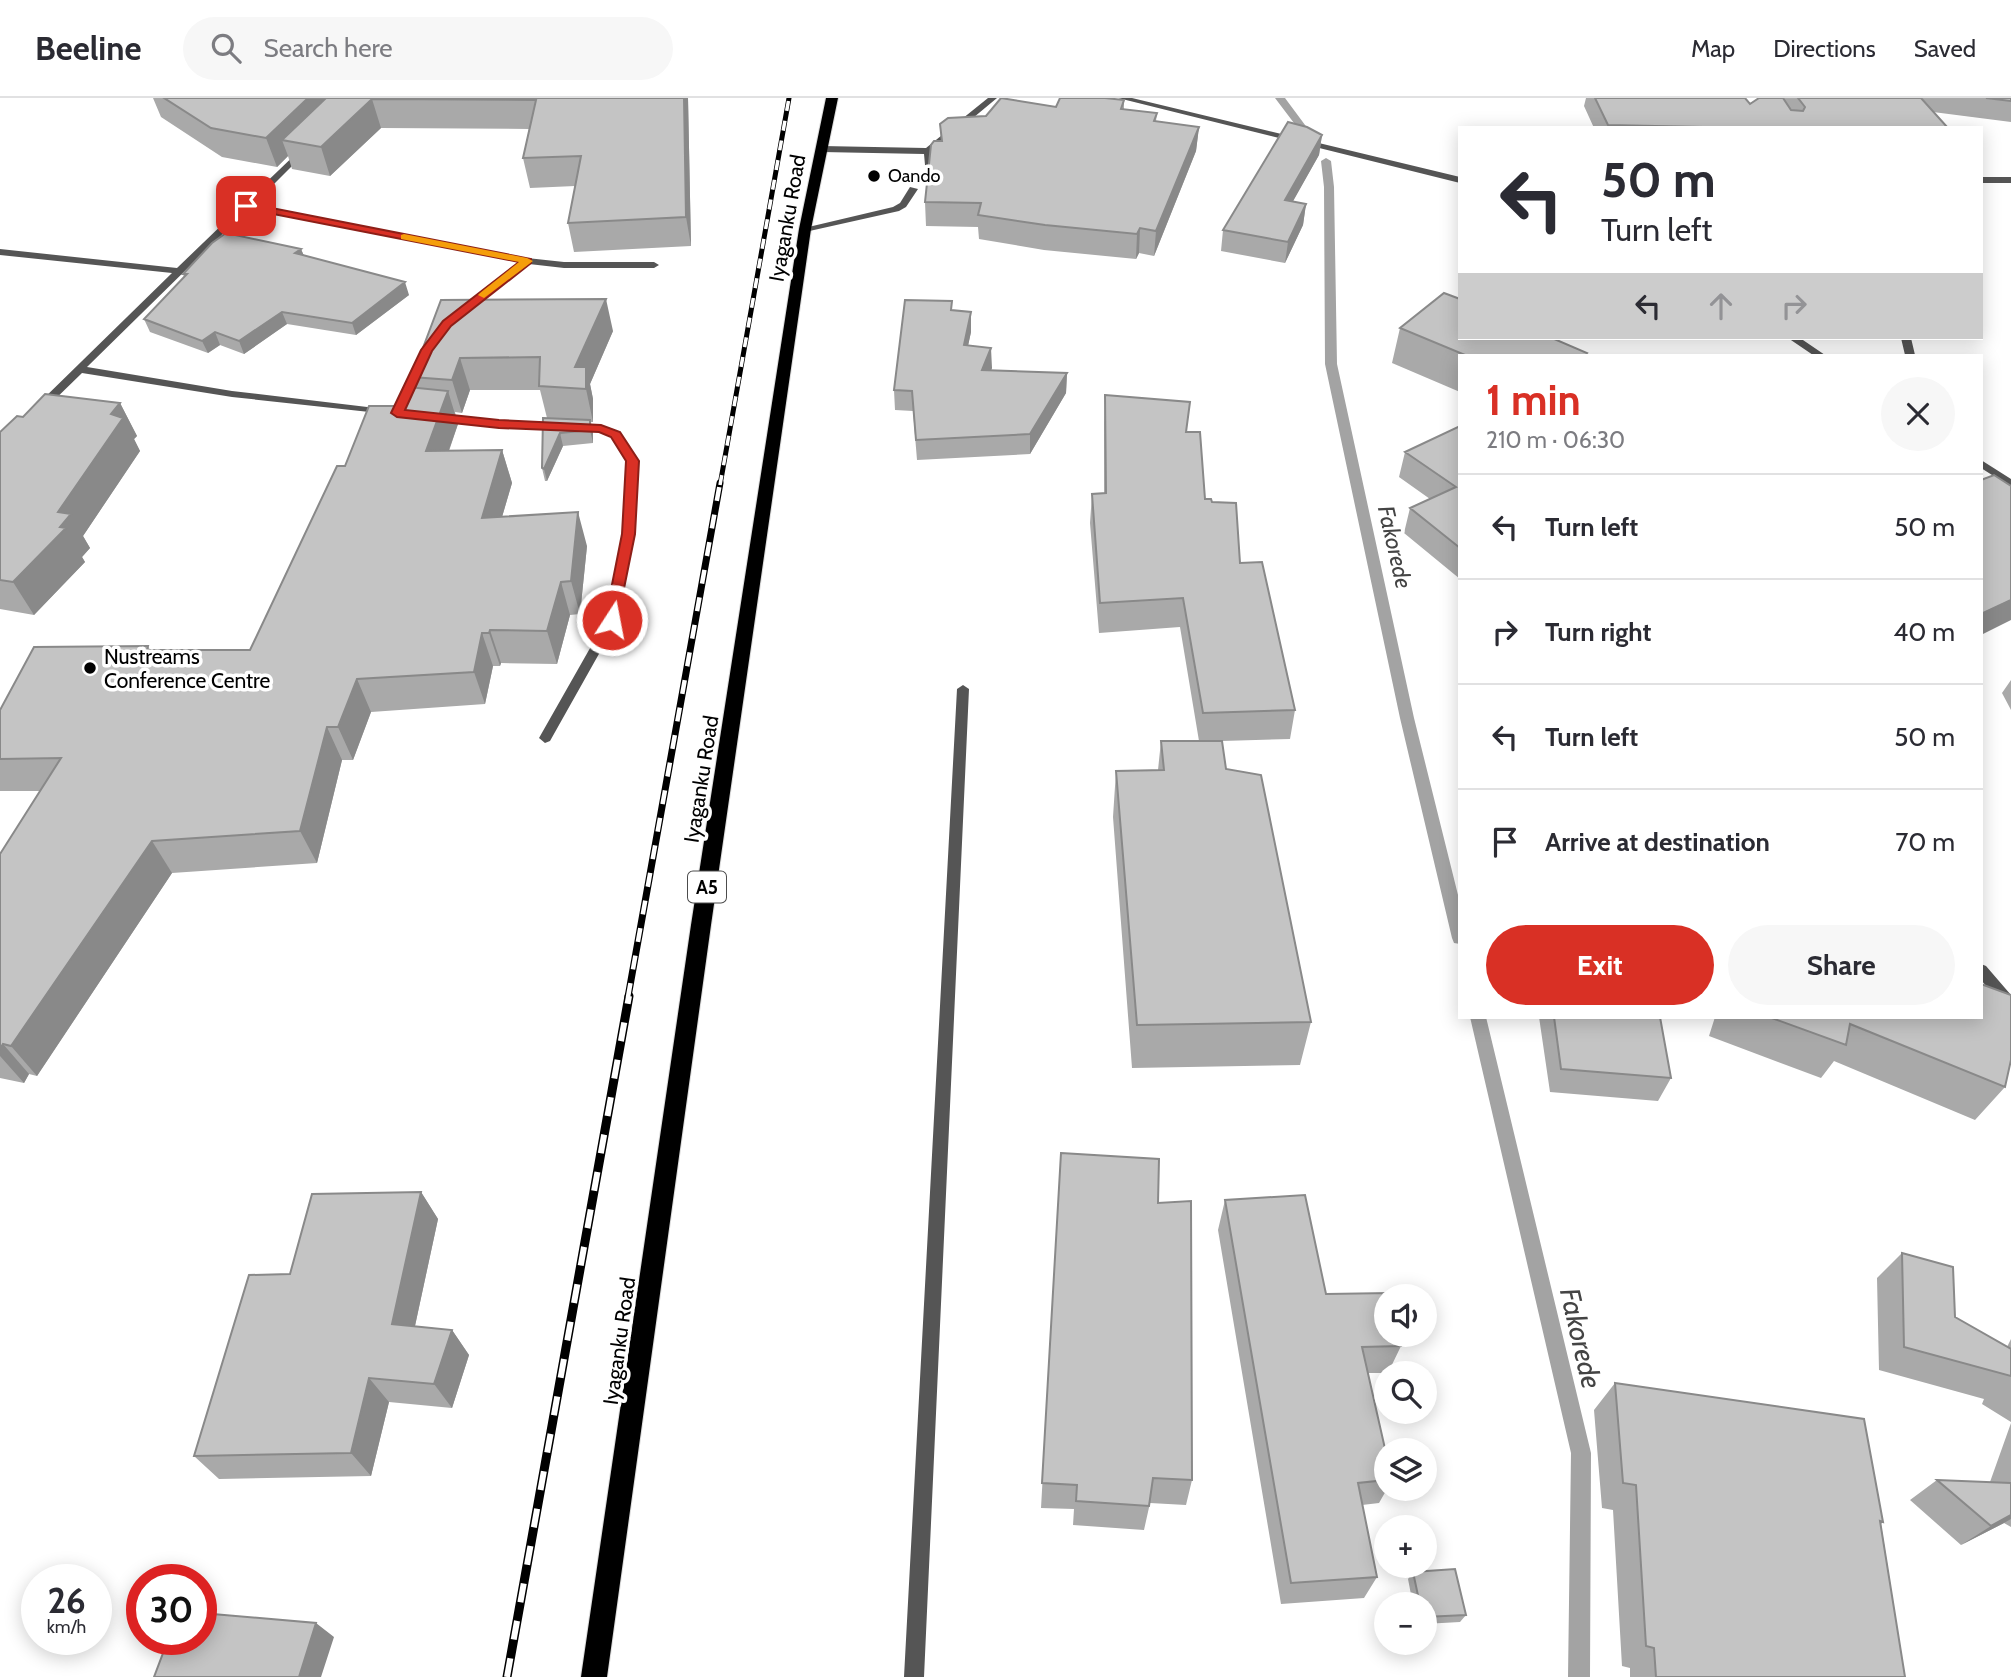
<!DOCTYPE html>
<html lang="en">
<head>
<meta charset="utf-8">
<style>
	body { margin:0; font-family:Cabin,sans-serif; background:#f7f7f7; color:#2b2b33; height:100vh; display:flex; flex-direction:column; font-size:26px; white-space:nowrap }
	* { box-sizing:border-box; margin:0 }
	p { font-size:23px; color:#7c7c81 }
	.icon { flex:none; width:38px; height:38px; fill:none; stroke:currentColor; stroke-width:2; stroke-linecap:round; stroke-linejoin:round }
	.map { position:relative; flex:1; overflow:hidden }
	.drawer { position:absolute; left:1458px; top:256px; width:525px; height:665px; display:flex; flex-direction:column; background:#fff; border-radius:0px; box-shadow:0 4px 18px #0003 }
	.drawer>* { flex:none }
	.banner { position:absolute; left:1458px; top:28px; width:525px; height:214px; border-radius:0px; box-shadow:0 4px 18px #0003; background:#fff; color:#2b2b33; overflow:hidden }
	.fabs { position:absolute; left:1374px; top:1186px; display:grid; gap:14px }
	.fabs a { display:grid; place-items:center; width:63px; height:63px; border-radius:50%; background:#fff; box-shadow:0 4px 18px #0003; font-size:35px }
	.speed { position:absolute; left:21px; top:1466px; display:flex; gap:14px; font-size:35px; font-weight:700; text-align:center }
	.speed>* { display:grid; place-content:center; width:91px; height:91px; border-radius:50%; background:#fff; box-shadow:0 4px 18px #0003; line-height:1 }
	.speed small { font-size:18px; font-weight:400 }
	.speed .limit { border:10px solid #d22; background:#fff; color:#111 }
	.pin { position:absolute; display:grid; place-items:center; width:60px; height:60px; color:#fff; margin:-30px; border-radius:14px; box-shadow:0 4px 10px #0006 }
	.me { position:absolute; width:77px; margin:-38px; rotate:11deg; stroke-linejoin:round; filter:drop-shadow(0 0 5px #0008) }
	.turn { display:flex; align-items:center; gap:24px; height:147px; padding:0 28px; font-size:32px }
	.turn .icon { width:91px; height:91px; stroke-width:2.5 }
	.turn b { display:block; font-size:49px; line-height:60px }
	.lanes { display:flex; align-items:center; height:66px; padding:0 28px; background:#0003; justify-content:center; gap:35px; direction:ltr }
	.lanes .off { opacity:.35 }
	.round { display:grid; place-items:center; flex:none; width:74px; height:74px; border-radius:37px; background:#f7f7f7 }
	.head { display:flex; align-items:center; justify-content:space-between; height:119px; padding:0 28px }
	h1 { font-size:42px; font-weight:800; line-height:52px; color:#d93025 }
	.primary-button { display:flex; gap:14px; margin-top:auto; padding:14px 28px }
	.primary-button a { flex:1; height:80px; border-radius:42px; background:#d93025; color:#fff; font-size:28px; font-weight:800; line-height:80px; text-align:center }
	.primary-button a+a { background:#f7f7f7; color:#2b2b33 }
	ul { padding:0; list-style:none }
	li { display:flex; align-items:center; gap:21px; height:105px; padding:0 28px; border-top:2px solid #e1e1e2 }
	li div { flex:1 }
	li b { display:block; font-size:26px }
	li em { font-style:normal }
	header { display:flex; align-items:center; gap:42px; box-sizing:border-box; height:98px; padding:0 35px; background:#fff; border-bottom:2px solid #e1e1e2 }
	header strong { font-size:33px }
	nav { display:flex; gap:38px; margin-inline-start:auto; font-size:24px }
	.search { width:490px; height:63px; background:#f7f7f7; display:flex; align-items:center; gap:18px; box-sizing:border-box; padding:0 24px; border-radius:38px; color:#7c7c81; font-size:26px }
	.map>svg:first-child { display:block }
	.lines { fill:none; stroke-linecap:round; stroke-linejoin:round }
	.stream { fill:#a3a3a3; fill-rule:evenodd }
	.trunk-casing { stroke:#dbdbdb; stroke-width:2 }
	.service { fill:#555; fill-rule:evenodd }
	.minor { fill:#555; fill-rule:evenodd }
	.trunk { fill:#000; fill-rule:evenodd }
	.rail-far2-casing { stroke:#000; stroke-width:5 }
	.rail-far1-casing { stroke:#000; stroke-width:7 }
	.rail-casing { stroke:#000; stroke-width:9 }
	.rail-far2 { stroke:#fff; stroke-width:3.5; stroke-dasharray:10; stroke-linecap:butt }
	.rail-far1 { stroke:#fff; stroke-width:4.5; stroke-dasharray:14; stroke-linecap:butt }
	.rail { stroke:#fff; stroke-width:6; stroke-dasharray:19; stroke-linecap:butt }
	.wall { fill:#a9a9a9 }
	.shaded-wall { fill:#898989 }
	.building { fill:#c4c4c4; stroke:#898989; stroke-width:2 }
	.route { fill:#d93025; stroke:#8d1f18; stroke-width:2 }
	.slow { fill:#f59e0b }
	.poi-dot { fill:#000; stroke:#fff; stroke-width:2.5 }
	.labels { text-anchor:middle; dominant-baseline:central; stroke-width:7; stroke-linejoin:round; paint-order:stroke }
	.far-poi-label { font-size:18px; fill:#000; stroke:#fff; text-anchor:start }
	.shield { fill:#fff; stroke:#4c4c4c; stroke-width:2 }
	.shield-label { font-size:19px; font-weight:bold; fill:#000 }
	.street-label { font-size:21px; fill:#000; stroke:#fff }
	.poi-label { font-size:21px; fill:#000; stroke:#fff; text-anchor:start }
	.water-label { font-size:23px; font-style:italic; fill:#444; stroke:#fff }
	.near-water-label { font-size:28px; font-style:italic; fill:#444; stroke:#fff }
</style>
</head>
<body>
<header>
<strong>Beeline</strong>
<div class="search"><svg class="icon" aria-label="search" viewBox="0 0 24 24"><circle cx="10" cy="10" r="6"/><path d="M15 15l6 6"/></svg>Search here</div>
<nav><a>Map</a><a>Directions</a><a>Saved</a></nav>
</header>
<div class="map">
<svg width="2011" height="1579" viewBox="0 0 2011 1579">
	<rect width="100%" height="100%" fill="#fff"/>
	<g class="lines">
		<path class="stream" d="M1275,0H1285L1308,31L1306,33H1300Z
			M1326,60L1331,63L1334,89L1337,266L1414,620L1460,805V846L1454,845L1452,840L1400,620L1325,266L1324,89L1321,63Z
			M1470,919H1486L1591,1355L1590,1579H1568L1571,1355Z"/>
		<defs>
			<path id="trunk" d="M826,0H838L811,131L711,827L607,1579H581L691,827L799,131Z"/>
		</defs>
		<use href="#trunk" class="trunk-casing"/>
		<path class="service" d="M988,0H997L932,54V69L925,67L924,56L822,54L818,51L822,48L926,50Z
			M910,89L918,91L906,109L899,113L805,134L800,131L893,109L900,105Z
			M1901,240H1911L1915,257H1905Z"/>
		<path class="minor" d="M1118,0H1132L1460,79V85Z
			M304,48L308,51L307,53L253,107L527,160L564,164H654L659,167L654,170H564L529,166L462,217L458,216V212L519,164L248,111L87,269L232,293L384,311L388,312V316L232,299L82,275L45,311H37V307L172,175L0,157V151L177,170Z
			M1981,79H2011V85H1981Z
			M1788,240H1800L1825,257H1813Z
			M420,264L425,267L402,315L401,317H393L392,315L415,267Z
			M439,317L499,323L601,327L620,334L637,363L634,436L618,522L550,643L545,645L539,640L606,522L622,436L627,363L612,338L599,333L499,329L435,322V318Z
			M1981,362L2011,381V389L1981,370Z
			M963,587L969,591L924,1579H904L957,591Z
			M1981,866L1986,868L2011,897V913L2006,911L1981,882Z"/>
		<use href="#trunk" class="trunk"/>
		<defs>
			<path id="rail-far2" d="M720,387L789,0"/>
			<path id="rail-far1" d="M628,899L720,385"/>
			<path id="rail" d="M507,1579L629,898"/>
		</defs>
		<use href="#rail-far2" class="rail-far2-casing"/>
		<use href="#rail-far1" class="rail-far1-casing"/>
		<use href="#rail" class="rail-casing"/>
		<use href="#rail-far2" class="rail-far2"/>
		<use href="#rail-far1" class="rail-far1"/>
		<use href="#rail" class="rail"/>
	</g>
	<path class="wall" d="M153,0H688L691,148L574,154L568,125L575,88L530,90L523,60L529,31L381,30L330,78L292,71L288,58L277,69L222,59L161,19Z
		M1586,0H1745L1750,6L1759,0H2011V24L1933,14L1948,30H1594L1584,8Z
		M1124,2V11L1157,15L1156,23L1199,29L1196,53L1154,158L1139,155L1136,161L1044,152L979,141L978,129L926,128L925,104L941,43L940,26L986,18L1056,9Z
		M1322,37L1319,57L1292,104L1306,106L1303,127L1285,165L1221,153L1223,132Z
		M301,151L304,158L409,197L356,237L287,226L244,256L220,247L208,255L150,234L144,221L184,179L183,176Z
		M441,202L613,233L590,286L593,301V324H591L593,335V345L563,348L547,383H545L542,370L547,320L540,292H470L462,315L455,314L458,326L449,353L502,352L512,385L502,419L587,448L580,516L570,517L557,566L501,565L500,568H493L485,606L371,614L353,662H342L317,765L172,775L37,978L29,976L24,985L0,980V756L40,693H0V612L148,548L150,552H250L345,368L401,308L415,290L412,279Z
		M952,212L971,214V234L968,247L992,270L991,272L1067,275L1066,295L1030,356L917,362L913,313L895,312L894,292Z
		M1400,230L1587,257H1460V294L1392,265Z
		M1105,297L1187,334L1205,401L1212,404L1240,465L1295,612L1290,641L1222,643L1226,671L1311,924L1300,967L1132,970L1113,719L1116,673L1158,672L1161,643H1199L1180,529L1099,535L1090,425L1092,396L1104,395V326Z
		M120,305L137,338L134,341L140,353L83,438L90,450L82,459L85,464L34,517L0,511V334L23,319Z
		M1460,328V481L1404,435L1410,410L1430,401L1399,379L1405,354Z
		M2011,582V612L2002,595Z
		M1539,919H1660L1671,980L1658,1003L1550,994Z
		M1715,919H1981L2005,989L1975,1022L1834,963L1821,980L1709,938Z
		M1061,1055L1158,1105L1192,1382L1186,1407L1150,1405L1144,1432L1073,1427L1074,1411L1041,1410Z
		M421,1094L438,1121L415,1228L452,1232L469,1257L452,1310L389,1304L371,1378L219,1381L194,1358L290,1176Z
		M1225,1102L1326,1196L1401,1248L1388,1275H1368L1386,1355L1387,1391L1379,1405L1362,1407L1377,1479L1364,1500L1281,1506L1218,1132Z
		M1902,1155L1955,1219L2007,1249L2011,1241V1324L1982,1306L1984,1301L1879,1272L1877,1180Z
		M1615,1285L1883,1424L1881,1426L1905,1579H1630V1570L1622,1568L1613,1412L1602,1410L1594,1312Z
		M2011,1325V1429L2004,1425L1961,1447L1910,1402L1937,1382L1990,1384Z
		M1413,1474L1466,1517L1460,1524L1424,1526V1507H1413L1408,1481Z"/>
	<path class="shaded-wall" d="M308,0H347L282,42L288,58L277,69L266,40Z
		M684,0H688L691,148L686,119Z
		M372,1L381,30L330,78L321,49Z
		M1199,29L1196,53L1154,158L1156,133Z
		M1322,37L1319,57L1282,123L1285,102Z
		M1306,106L1303,127L1285,165L1288,144Z
		M1140,130L1139,155L1136,161L1137,136Z
		M301,151L306,163L295,155Z
		M405,184L409,197L356,237L352,225Z
		M606,201L613,233L590,286L593,301V324L586,291L575,269Z
		M282,214L287,226L244,256L239,243Z
		M971,214V234L964,267V247Z
		M215,234L220,247L208,255L202,243Z
		M991,250L992,270L983,292L982,272Z
		M460,260L470,292L462,315L452,282Z
		M1067,275L1066,295L1030,356V336Z
		M448,293L458,326L437,386L426,353Z
		M120,305L137,338L134,341L140,353L83,438L90,450L82,459L85,464L34,517L13,484L60,429L58,414L111,316Z
		M590,322L593,335V345L590,332Z
		M560,335L563,348L547,383L544,371Z
		M502,352L512,385L492,453L482,420Z
		M578,414L587,448L580,516L571,483Z
		M561,484L570,517L557,566L547,533Z
		M2011,502V522L1981,537V516Z
		M490,532L501,565L500,568L489,535Z
		M482,535L493,568L485,606L474,574Z
		M357,581L371,614L353,662L338,629Z
		M327,629L342,662L317,765L300,733Z
		M152,743L172,775L37,978L11,948Z
		M3,946L29,976L24,985L0,958V951Z
		M421,1094L438,1121L410,1251L392,1226Z
		M452,1232L469,1257L452,1310L434,1286Z
		M369,1280L389,1304L371,1378L351,1355Z
		M2011,1417V1421L2004,1425L1961,1447L1991,1428Z
		M316,1525L334,1539L321,1579H299Z"/>
	<path class="building" d="M164,0H308L266,40L211,30Z
		M326,0H684L686,119L568,125L581,58L523,60L536,2L372,1L321,49L282,42Z
		M1001,0L1056,9L1060,0H1105L1124,2L1121,11L1157,15L1154,23L1199,29L1156,133L1140,130L1137,136L1045,127L978,117L981,105L925,104L931,47L934,43H942L940,26L948,20L986,18Z
		M1595,0H1745L1750,6L1759,0H1783L1791,12L1803,13L1805,9L1798,0H1921L1948,30H1702V29L1608,27Z
		M1986,0H2011V3Z
		M1288,24L1307,29L1322,37L1285,102L1306,106L1288,144L1223,132Z
		M226,135L301,151L295,155L405,184L352,225L282,214L239,243L215,234L202,243L144,221L187,176H183L212,145Z
		M1444,195L1460,201V240H1552L1587,255L1585,257H1465L1400,230Z
		M606,201L575,269H586V291L539,288L540,259L460,260L452,282L412,279L441,202Z
		M905,202L952,203L951,212L971,214L964,247L991,250L982,272L1067,275L1030,336L916,342L912,293L894,292Z
		M408,289L448,293L426,353L502,352L482,420L578,414L571,483L561,484L547,533L490,532L489,535H482L474,574L357,581L338,629H327L300,733L152,743L11,948L3,946L0,951V756L61,660L0,661V612L34,549L148,548L147,552H250L337,368H345L369,308H401Z
		M45,296L120,305L111,316L123,320L58,414L71,416L60,429L66,430L13,484L0,482V334L17,318L23,319Z
		M1105,297L1190,304L1186,334H1200L1205,401H1211L1212,404L1236,405L1240,465L1262,464L1295,612L1203,615L1183,500L1100,505L1092,396L1106,395Z
		M543,320L590,322V332L560,335L544,371L542,370Z
		M1460,328V450L1410,410L1456,389L1405,354Z
		M1994,377L2011,388V502L1981,516V382Z
		M1161,643H1222L1226,671L1261,677L1311,924L1137,927L1116,673L1164,672Z
		M1981,886L2011,897V962L2005,989L1850,926L1846,947L1769,919H1981Z
		M1554,919H1660L1671,980L1561,971Z
		M1061,1055L1159,1061L1158,1105L1191,1103L1192,1382L1153,1380L1149,1408L1076,1403L1077,1387L1042,1385Z
		M421,1094L392,1226L452,1232L434,1286L369,1280L351,1355L194,1358L249,1177L290,1176L312,1096Z
		M1305,1097L1326,1196L1391,1195L1392,1199H1386V1237H1399L1401,1248L1362,1249L1386,1355V1382L1358,1385L1377,1479L1291,1485L1225,1102Z
		M1902,1155L1953,1169L1955,1219L2011,1251V1278L1904,1249Z
		M1615,1285L1864,1321L1883,1424L1880,1423L1905,1579H1656L1654,1550L1646,1548L1636,1387L1623,1385Z
		M1937,1382L2011,1385V1417L1991,1428Z
		M1455,1471L1466,1517L1424,1519V1507H1420L1413,1474Z
		M201,1515L316,1525L299,1579H154L168,1542H201Z"/>
	<path class="route" d="M246,105L531,161V165L451,228L432,253L405,312L499,322L601,327L620,334L639,363L635,436L617,525H607L605,522L622,436L626,363L611,339L599,334L499,330L397,319L391,315L421,252L443,223L519,164L242,110V106Z"/>
	<path class="slow" d="M404,136L527,160L533,163L484,200L478,197L480,195L519,164L401,141V137Z"/>
	<g class="poi-dot">
		<circle cx="874" cy="78" r="7"/>
		<circle cx="90" cy="570" r="7"/>
	</g>
	<g class="labels">
		<g class="far-poi-label">
			<text x="888" y="78">Oando</text>
		</g>
		<rect class="shield" x="688" y="773.5" width="38" height="31" rx="5"/>
		<g class="shield-label">
			<text x="707" y="789">A5</text>
		</g>
		<g class="street-label">
			<text transform="translate(787 120) rotate(-80)">Iyaganku Road</text>
			<text transform="translate(701 681) rotate(-81)">Iyaganku Road</text>
			<text transform="translate(619 1243) rotate(-82)">Iyaganku Road</text>
		</g>
		<g class="poi-label">
			<text x="104" y="558">Nustreams<tspan x="104" dy="24">Conference Centre</tspan></text>
		</g>
		<g class="water-label">
			<text transform="translate(1395 449) rotate(77)">Fakorede</text>
		</g>
		<g class="near-water-label">
			<text transform="translate(1581 1240) rotate(77)">Fakorede</text>
		</g>
	</g>
</svg>
<div class="fabs">
<a><svg class="icon" aria-label="sound" viewBox="0 0 24 24"><path d="M4 9h4l5-4v14l-5-4H4zM17 9q2 3 0 6"/></svg></a>
<a><svg class="icon" aria-label="search" viewBox="0 0 24 24"><circle cx="10" cy="10" r="6"/><path d="M15 15l6 6"/></svg></a>
<a><svg class="icon" aria-label="layers" viewBox="0 0 24 24"><path d="M12 4l9 5-9 5-9-5zM3 14l9 5 9-5"/></svg></a>
<a>+</a>
<a>−</a>
</div>
<div class="speed"><div>26<small>km/h</small></div><div class="limit">30</div></div>
<div class="pin" style="left:246px;top:108px;background:#d93025"><svg class="icon" aria-label="arrive" viewBox="0 0 24 24"><path d="M6 21V4h12l-3 4 3 4H6"/></svg></div>
<svg class="me" style="left:612px;top:522px" viewBox="-20 -20 40 40"><circle r="17" fill="#d93025" stroke="#fff" stroke-width="3"/><path d="M0-11L8 9 0 5-8 9z" fill="#fff"/></svg>
<div class="banner">
<div class="turn"><svg class="icon" aria-label="left" viewBox="0 0 24 24"><path d="M17 20v-9H6M10 6l-5 5 5 5"/></svg><div><b>50 m</b>Turn left</div></div>
<div class="lanes"><svg class="icon" aria-label="left" viewBox="0 0 24 24"><path d="M17 20v-9H6M10 6l-5 5 5 5"/></svg><svg class="icon off" aria-label="ahead" viewBox="0 0 24 24"><path d="M12 20V5M6 11l6-6 6 6"/></svg><svg class="icon off" aria-label="right" viewBox="0 0 24 24"><path d="M7 20v-9h11M14 6l5 5-5 5"/></svg></div>
</div>
<section class="drawer">
<div class="head"><div><h1>1 min</h1><p>210 m · 06:30</p></div><a class="round"><svg class="icon" aria-label="close" viewBox="0 0 24 24"><path d="M6 6l12 12M18 6L6 18"/></svg></a></div>
<ul>
<li><svg class="icon" aria-label="left" viewBox="0 0 24 24"><path d="M17 20v-9H6M10 6l-5 5 5 5"/></svg><div><b>Turn left</b></div><em>50 m</em></li>
<li><svg class="icon" aria-label="right" viewBox="0 0 24 24"><path d="M7 20v-9h11M14 6l5 5-5 5"/></svg><div><b>Turn right</b></div><em>40 m</em></li>
<li><svg class="icon" aria-label="left" viewBox="0 0 24 24"><path d="M17 20v-9H6M10 6l-5 5 5 5"/></svg><div><b>Turn left</b></div><em>50 m</em></li>
<li><svg class="icon" aria-label="arrive" viewBox="0 0 24 24"><path d="M6 21V4h12l-3 4 3 4H6"/></svg><div><b>Arrive at destination</b></div><em>70 m</em></li>
</ul>
<div class="primary-button"><a>Exit</a><a>Share</a></div>
</section>
</div>
</body>
</html>
